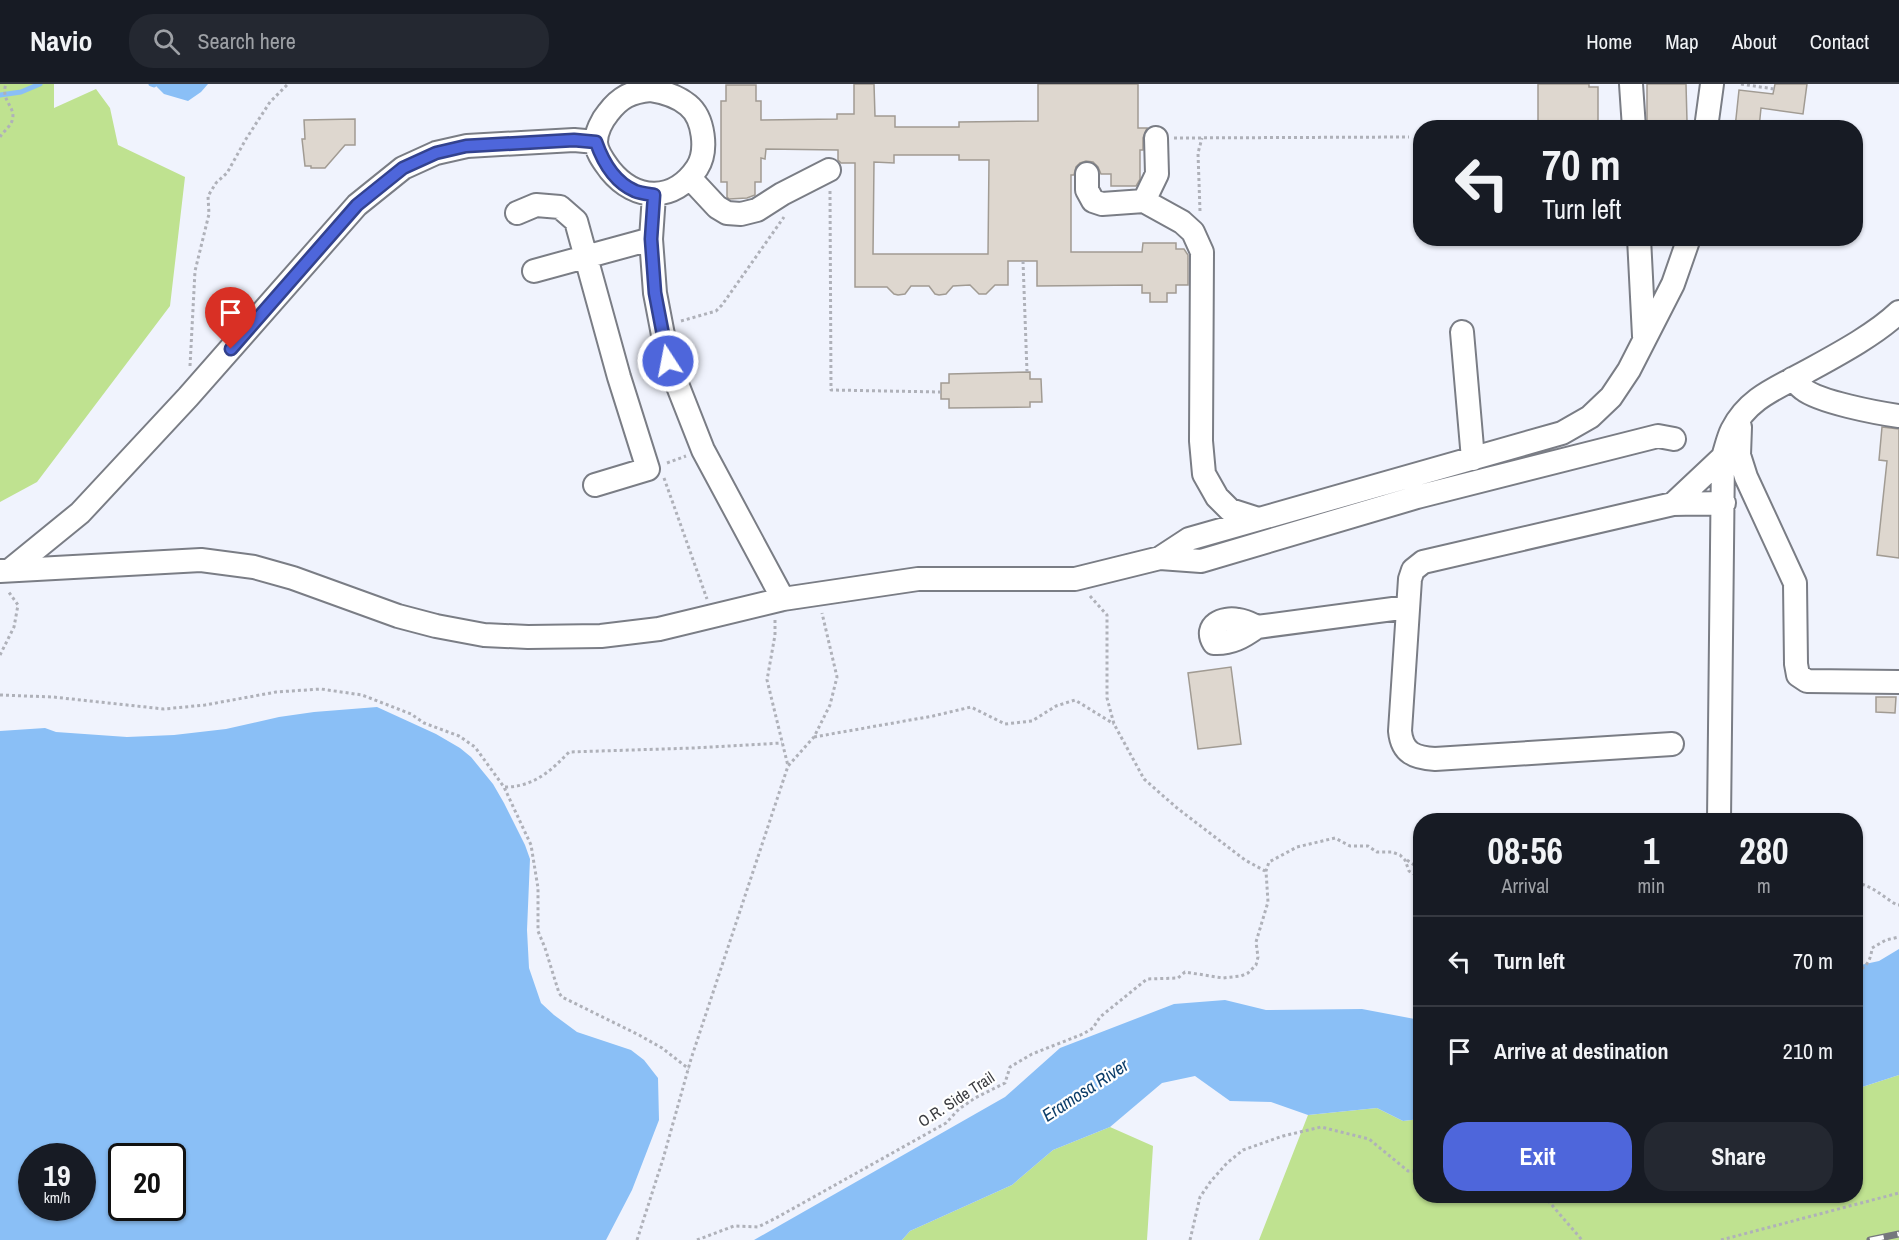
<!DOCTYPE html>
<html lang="en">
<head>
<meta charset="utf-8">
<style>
	body { margin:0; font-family:"Archivo Narrow",sans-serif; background:#242831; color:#f1f3f6; height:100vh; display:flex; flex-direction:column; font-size:22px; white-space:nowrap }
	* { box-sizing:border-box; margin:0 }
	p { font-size:20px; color:#9ea1a6 }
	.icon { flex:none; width:33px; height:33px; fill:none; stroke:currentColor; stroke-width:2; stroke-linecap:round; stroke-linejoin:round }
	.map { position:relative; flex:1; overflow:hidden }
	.details { position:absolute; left:1413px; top:729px; width:450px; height:390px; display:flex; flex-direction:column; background:#171b24; border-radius:24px; box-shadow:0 2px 4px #0004 }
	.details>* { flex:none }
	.hud { position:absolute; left:1413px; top:36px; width:450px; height:126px; border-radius:24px; box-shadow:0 2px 4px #0004; background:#171b24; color:#f1f3f6; overflow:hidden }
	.speed { position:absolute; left:18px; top:1059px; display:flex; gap:12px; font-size:30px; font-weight:700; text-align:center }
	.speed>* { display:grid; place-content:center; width:78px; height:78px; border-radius:50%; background:#171b24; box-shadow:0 2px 4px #0004; line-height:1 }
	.speed small { font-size:15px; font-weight:400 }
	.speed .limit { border:3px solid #111; border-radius:9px; background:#fff; color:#111 }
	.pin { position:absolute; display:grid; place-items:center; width:51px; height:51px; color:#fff; margin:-62px -26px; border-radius:50% 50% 50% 0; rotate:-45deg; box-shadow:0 0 6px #0007 }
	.pin .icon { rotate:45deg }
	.me { position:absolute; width:66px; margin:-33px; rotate:349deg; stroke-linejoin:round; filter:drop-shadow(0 0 4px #0008) }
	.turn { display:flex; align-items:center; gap:21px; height:126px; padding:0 30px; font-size:27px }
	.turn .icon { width:78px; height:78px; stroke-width:2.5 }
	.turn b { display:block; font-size:42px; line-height:51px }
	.eta { display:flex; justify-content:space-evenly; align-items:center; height:102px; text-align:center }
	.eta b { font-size:36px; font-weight:700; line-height:42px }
	.cta { display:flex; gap:12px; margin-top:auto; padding:12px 30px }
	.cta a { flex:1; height:69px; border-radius:24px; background:#4e66db; color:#fff; font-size:24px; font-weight:700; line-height:69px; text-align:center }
	.cta a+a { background:#242831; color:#f1f3f6 }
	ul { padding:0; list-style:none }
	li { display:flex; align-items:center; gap:18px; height:90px; padding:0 30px; border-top:2px solid #363941 }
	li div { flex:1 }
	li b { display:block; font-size:22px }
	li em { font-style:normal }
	header { display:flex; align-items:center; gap:36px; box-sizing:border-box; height:84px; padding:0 30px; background:#171b24; border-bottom:2px solid #363941 }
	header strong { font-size:28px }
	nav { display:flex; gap:33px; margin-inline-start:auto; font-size:21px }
	.search { width:420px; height:54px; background:#242831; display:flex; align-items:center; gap:15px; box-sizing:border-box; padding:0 21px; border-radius:24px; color:#9ea1a6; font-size:22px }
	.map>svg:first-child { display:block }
	.green { fill:#bfe290 }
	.water { fill:#8abff6; fill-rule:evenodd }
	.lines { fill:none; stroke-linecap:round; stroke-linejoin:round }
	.stream { stroke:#8abff6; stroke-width:5 }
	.building { fill:#ded7cf; stroke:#a19b93; stroke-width:1.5; fill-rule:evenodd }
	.minor-casing { stroke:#7a7d85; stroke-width:26 }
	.path { stroke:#afb1b9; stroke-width:3; stroke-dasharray:3 3; stroke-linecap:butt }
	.minor { stroke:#fff; stroke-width:22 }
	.rail-casing { stroke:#75777d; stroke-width:7 }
	.rail { stroke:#fff; stroke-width:4.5; stroke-dasharray:14; stroke-linecap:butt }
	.route-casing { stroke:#33428e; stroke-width:15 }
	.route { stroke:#4e66db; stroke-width:10 }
	.labels { text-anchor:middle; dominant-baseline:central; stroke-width:4.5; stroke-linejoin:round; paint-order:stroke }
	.street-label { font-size:16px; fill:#3a3b3f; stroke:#fff }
	.water-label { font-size:18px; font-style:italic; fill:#0d3e6a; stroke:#fff }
</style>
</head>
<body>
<header>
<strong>Navio</strong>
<div class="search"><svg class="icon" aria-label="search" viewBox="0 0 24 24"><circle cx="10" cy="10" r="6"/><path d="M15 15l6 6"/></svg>Search here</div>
<nav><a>Home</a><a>Map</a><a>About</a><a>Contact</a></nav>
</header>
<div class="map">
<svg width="1899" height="1156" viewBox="0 0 1899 1156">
	<rect width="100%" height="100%" fill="#f0f3fd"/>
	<path class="green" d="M0,0H54V24L96,5L110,24L118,61L185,93L170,222L37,398L0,418Z
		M1899,991V1156H1259L1308,1031L1377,1024L1403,1037L1420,1035V1112H1856V1005Z
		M1110,1043L1153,1062L1147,1156H902L910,1147L1012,1101L1053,1066Z"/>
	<path class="water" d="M154,0H208L201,8L188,17L164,10Z
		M377,623L436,650L460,664L471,673L493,700L504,719L525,761L530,775L527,846L529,884L541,919L554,931L577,948L631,966L644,976L658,994L659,1036L632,1106L606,1156H0V647L45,644L56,648L127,653L174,651L226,645L279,633L314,628ZM32,1072H82V1124H32ZM122,1072H172V1124H122Z
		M1899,865V991L1856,1005V882L1879,877Z
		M1225,916L1266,926L1362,925L1420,936V1035L1403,1037L1377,1024L1308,1031L1271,1018L1230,1017L1195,992L1162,999L1110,1043L1053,1066L1012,1101L910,1147L902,1156H754L1005,1013L1060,964L1174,920Z"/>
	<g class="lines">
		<path class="stream" d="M151,0L154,1
			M0,11L21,8L40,0"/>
	</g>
	<path class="building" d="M854,0H874L875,32H895V43H959V38L1038,37V0H1138V44H1147L1143,54V66H1140V95L1136,102H1111V90H1101L1098,83L1093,78L1086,77L1080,79L1076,83L1074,91H1071V168H1142L1143,159H1176V165H1184L1188,171V201H1176V209H1167V218H1150V209H1142V201L1037,202V177H1008V201H995L986,210H979L970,201L953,202L946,210L939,211L935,210L929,202H911L905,210L898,211L894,210L887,203H855V79H841L838,76V66L766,65L765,75L761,74V98H755V111L747,114L729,115L727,113V98H721V17H726V1H756V17H761V36L837,35V30H854ZM894,71H959V76H989L988,170H873L874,78L894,79Z
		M1538,0H1589V3H1598V44H1538Z
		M1647,0H1686L1687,37L1647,38Z
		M1775,0H1807L1803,30L1761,24L1759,44H1735L1739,6L1773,10Z
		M355,35V61H345L325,84H311V82H305L302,55H305L304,36Z
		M1030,288V295H1041L1042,318H1030V323L949,324V315H941V299H949V290Z
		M1882,343L1899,345V474L1877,471L1887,377L1879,376Z
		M1231,583L1241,660L1198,665L1188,589Z
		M1876,613H1896L1895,629L1876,628Z"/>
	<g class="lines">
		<defs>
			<path id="minor" d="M1631,0L1634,44
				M650,6C663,8 677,12 688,21C704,34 708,67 697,84C674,118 636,118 610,86C605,79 596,68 596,58C596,48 602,36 608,29C620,13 631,8 650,6Z
				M1706,44L1712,0
				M1087,90V106L1093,117L1102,120L1144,117L1182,138L1193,148L1202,168L1201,357L1204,390L1217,413L1230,426L1258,435
				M690,94L717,123L727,129L741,130L757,126L782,110L829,86
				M654,111L651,155L655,209L668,277L703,366L783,515
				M1144,117L1157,90L1156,54
				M517,129L536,121L560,123L576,137L619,293L648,385L595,401
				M1639,154L1644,252
				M534,187L651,155
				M1462,248L1473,375
				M1792,295C1796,298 1799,302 1803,305C1819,318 1877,329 1899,332
				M1740,343L1739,371L1746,393L1795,499L1796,580L1798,591L1807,597L1899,598
				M1673,420L1723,373
				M1160,474L1189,455L1562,349L1590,333L1611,313L1629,286L1673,200L1689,154
				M10,486L80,429L188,313L357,121L403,84L436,69L467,62L574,56L596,58
				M0,487L201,476L254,483L293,494L398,532L436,542L484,551L528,553L601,552L659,545L783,515L918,495H1075L1160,474L1201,477L1417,413L1658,352L1674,355
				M1257,543C1251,540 1246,537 1238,536C1223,533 1203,541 1214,559C1231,560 1243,553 1257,543L1408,523
				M1672,660L1435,675C1415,674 1402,669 1400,647L1410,495L1413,486L1423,478L1673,420L1724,419
				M1719,736L1723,373C1726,364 1728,354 1732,346C1748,314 1777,304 1806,288C1835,272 1875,251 1899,228"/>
		</defs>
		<use href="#minor" class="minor-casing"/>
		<path class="path" d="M1741,0L1774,5
			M0,53C3,48 10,43 12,37C17,23 0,17 6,0
			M1174,54L1409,53
			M830,107L831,306L941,308
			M1200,127L1198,69L1202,54
			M1023,177L1027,288
			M681,237L716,227L722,221L784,133
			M190,282L195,187L209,130L208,112L216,99L227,89L246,55L270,18L288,0
			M667,379L686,372
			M664,394L707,515
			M1090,512L1107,531V614L1114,640L1144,695L1177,724L1245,776L1265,787
			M775,536V551L767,596L788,682
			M0,571L14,543L18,521L8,507
			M0,611L53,613L164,625L205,621L276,608L321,605L362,611L411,630L424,639L459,652L475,663L504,703L531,761L538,804V847L545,864L559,909L562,913L639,951L662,964L689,985
			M814,653L933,632L971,623L1005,640L1032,637L1056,622L1075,616L1114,640
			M505,703C533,703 551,687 569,668L694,664L782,659
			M1407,776L1420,785
			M1856,799C1872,801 1883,813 1897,821H1899
			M1856,887C1867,884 1871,875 1872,864L1886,856L1899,853
			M1544,1112L1582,1156
			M637,1156L663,1075L691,975L788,682L814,653L830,621L837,593L822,529
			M697,1156L734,1142L758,1143L776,1134L946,1039L959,1025L975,1014L1005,999L1010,983L1032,970L1083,950L1093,944L1100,933L1147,895L1178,894L1185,888L1223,894L1241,892L1248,889L1256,881L1258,873L1256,858L1268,818L1266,787L1269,778L1297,763L1335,754L1350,762H1368L1377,768H1392L1400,771L1405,776L1409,787L1417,792H1420
			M1190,1156L1200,1113L1211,1097L1227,1079L1243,1066L1283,1052L1321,1043L1369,1055L1408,1087H1420
			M1721,1156L1899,1109"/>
		<use href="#minor" class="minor"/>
		<defs>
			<path id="rail" d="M1870,1156L1899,1150"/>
		</defs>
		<use href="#rail" class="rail-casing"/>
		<use href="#rail" class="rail"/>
	</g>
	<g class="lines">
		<defs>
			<path id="route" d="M231,265L357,121L403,84L436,69L466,62L574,56L596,58C603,78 614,98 635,107C640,109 648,110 654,111L651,155L655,209L668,277"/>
		</defs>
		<use href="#route" class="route-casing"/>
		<use href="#route" class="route"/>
	</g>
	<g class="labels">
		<g class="street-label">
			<text transform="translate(956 1015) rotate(-33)">O.R. Side Trail</text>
		</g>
		<g class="water-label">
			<text transform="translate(1085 1006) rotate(-33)">Eramosa River</text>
		</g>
	</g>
</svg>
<div class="speed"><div>19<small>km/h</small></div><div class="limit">20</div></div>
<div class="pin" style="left:231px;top:265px;background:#d93025"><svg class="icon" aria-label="arrive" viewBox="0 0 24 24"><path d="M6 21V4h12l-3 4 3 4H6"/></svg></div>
<svg class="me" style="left:668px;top:277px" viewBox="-20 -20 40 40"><circle r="17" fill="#4e66db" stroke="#fff" stroke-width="3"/><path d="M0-11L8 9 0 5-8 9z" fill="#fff"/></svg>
<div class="hud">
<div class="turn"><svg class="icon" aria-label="left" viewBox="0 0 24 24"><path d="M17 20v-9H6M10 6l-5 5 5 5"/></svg><div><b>70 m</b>Turn left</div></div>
</div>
<section class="details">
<div class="eta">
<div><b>08:56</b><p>Arrival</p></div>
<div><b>1</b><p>min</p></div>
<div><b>280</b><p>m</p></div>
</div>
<ul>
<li><svg class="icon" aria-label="left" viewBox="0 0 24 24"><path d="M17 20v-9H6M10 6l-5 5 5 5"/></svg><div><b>Turn left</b></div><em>70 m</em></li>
<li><svg class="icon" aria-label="arrive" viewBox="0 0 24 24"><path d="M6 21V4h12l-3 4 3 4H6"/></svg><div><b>Arrive at destination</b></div><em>210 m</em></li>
</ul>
<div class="cta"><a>Exit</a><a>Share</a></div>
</section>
</div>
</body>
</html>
